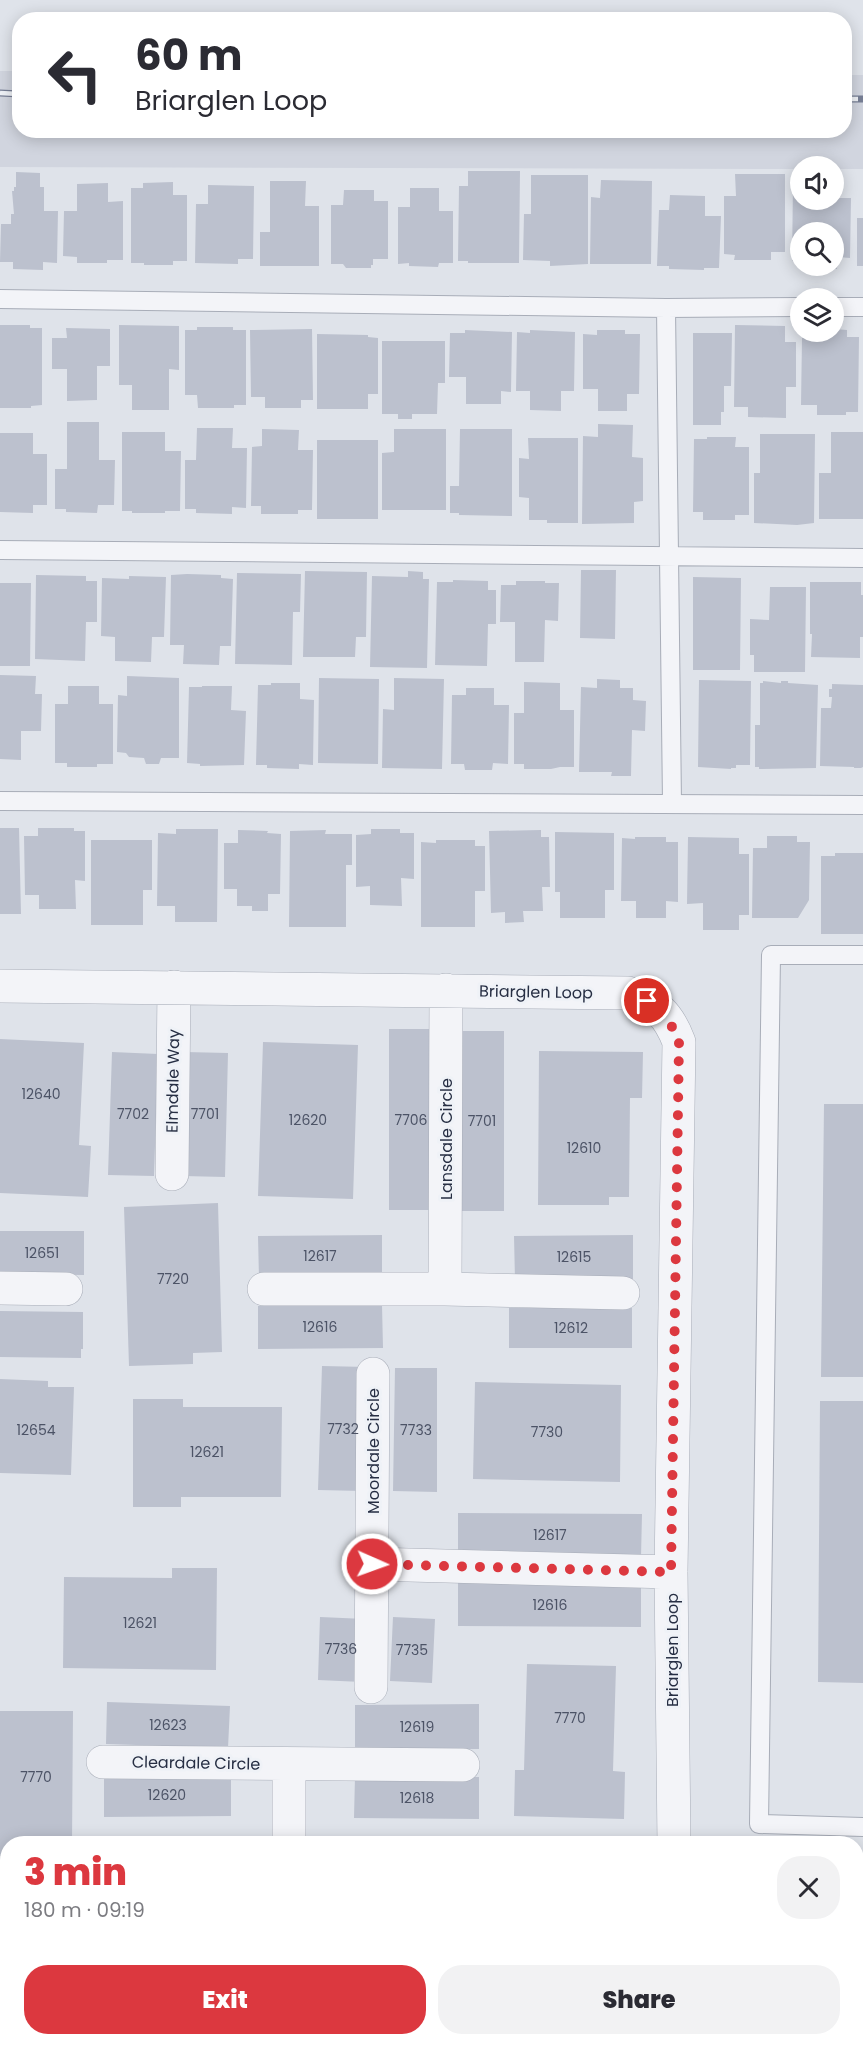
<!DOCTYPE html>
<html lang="en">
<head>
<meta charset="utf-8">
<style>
	body { margin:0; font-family:Poppins,sans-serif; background:#f2f2f3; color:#2b2b33; height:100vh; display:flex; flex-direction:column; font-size:22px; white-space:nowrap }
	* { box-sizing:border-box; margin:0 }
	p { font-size:20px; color:#7c7c81 }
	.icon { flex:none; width:33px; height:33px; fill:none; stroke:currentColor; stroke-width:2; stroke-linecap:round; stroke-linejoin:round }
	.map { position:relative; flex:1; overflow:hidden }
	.panel { position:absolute; left:0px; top:1836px; width:864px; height:210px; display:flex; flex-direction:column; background:#fff; border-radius:24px 24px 0 0; box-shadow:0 3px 15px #0003 }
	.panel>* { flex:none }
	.guide { position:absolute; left:12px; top:12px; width:840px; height:126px; border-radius:24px; box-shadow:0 3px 15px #0003; background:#fff; color:#2b2b33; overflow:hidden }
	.controls { position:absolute; left:790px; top:156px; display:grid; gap:12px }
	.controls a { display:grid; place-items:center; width:54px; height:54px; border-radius:50%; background:#fff; box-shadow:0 3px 15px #0003; font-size:30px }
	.pin { position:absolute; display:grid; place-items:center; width:51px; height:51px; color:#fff; margin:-26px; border:3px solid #fff; border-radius:50%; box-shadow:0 2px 6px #0007 }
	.me { position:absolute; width:66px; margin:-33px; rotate:92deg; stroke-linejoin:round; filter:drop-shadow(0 0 4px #0008) }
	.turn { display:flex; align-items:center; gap:21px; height:126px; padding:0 24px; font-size:27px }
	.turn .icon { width:78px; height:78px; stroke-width:2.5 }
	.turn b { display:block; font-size:42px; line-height:51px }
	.round { display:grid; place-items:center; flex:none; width:63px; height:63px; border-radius:24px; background:#f2f2f3 }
	.overview { display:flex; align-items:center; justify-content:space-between; height:102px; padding:0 24px }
	h1 { font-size:36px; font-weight:800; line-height:45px; color:#dc383f }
	.cta { display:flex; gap:12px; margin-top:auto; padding:12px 24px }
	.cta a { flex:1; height:69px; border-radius:24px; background:#dc383f; color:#fff; font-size:24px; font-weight:800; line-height:69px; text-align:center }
	.cta a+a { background:#f2f2f3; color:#2b2b33 }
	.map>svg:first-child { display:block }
	.built { fill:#d1d5df }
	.building { fill:#bcc1ce }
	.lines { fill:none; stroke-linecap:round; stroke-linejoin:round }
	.lane-casing { stroke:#a8adb8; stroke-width:20 }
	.street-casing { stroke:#a8adb8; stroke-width:34 }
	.lane { stroke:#f3f4f8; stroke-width:18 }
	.street { stroke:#f3f4f8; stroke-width:33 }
	.rail-casing { stroke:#777f95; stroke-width:7 }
	.rail { stroke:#eff2f7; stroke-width:4.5; stroke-dasharray:14; stroke-linecap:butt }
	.route { stroke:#dc383f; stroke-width:10; stroke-dasharray:0 18 }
	.labels { text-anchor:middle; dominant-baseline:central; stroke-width:6; stroke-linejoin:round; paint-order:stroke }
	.number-label { font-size:14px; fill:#4c5366 }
	.street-label { font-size:16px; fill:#262e43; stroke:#eff2f7 }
</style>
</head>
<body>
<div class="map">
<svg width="863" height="2046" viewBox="0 0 863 2046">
	<rect width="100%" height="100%" fill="#dfe3ea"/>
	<path class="built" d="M0,71H19L20,130H844L845,75H863V169H834V166H801V169L0,167Z"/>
	<path class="building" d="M468,171H520L519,263H468V261H458L459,186H468Z
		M16,172L40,173V187H44V211H58L57,263L43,262V270L13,269V262H0L1,224H11V214H14L12,191H14V187H16Z
		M735,174H785V252H771V260H734L735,255L724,254V196H736Z
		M531,175H588V264L550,266V261L523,260L524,214H531Z
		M601,180L652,181L651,264H590L591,197L600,198Z
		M270,181H306L305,206H319V266H260V232H270Z
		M173,182V195H187V261H173V265H144V263H131V188H143V183Z
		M108,183V202L123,201V260H107V263H77V257L63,256L64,211H77V184Z
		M793,183L801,184V200H834V184H837V198H851L850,258L838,257L837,269H801V266H834V232H801V262L792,261Z
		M208,185L254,186L253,259H238V264L195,263L196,204H208Z
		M410,188H439V211H453V263H439L438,267L409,266V263L398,264V207H410Z
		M344,190H374V201H388V259H373V265H371V268H346L343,264H331V205H343Z
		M670,195L705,196V216H721L719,268H704V270L669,269V266H657L659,210H669Z
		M857,218H863V266H857Z
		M0,325H30V328H42V405L31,406V408H0Z
		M119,325L179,326V370L169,369V410H132V385H119Z
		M735,325L785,326V342H796V387H786V418L748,417V407H734Z
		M197,327H233V330H246V405H234V408H198L197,395H185V330H197Z
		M66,328L110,329V366H97V400L67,401V369H52V338H67Z
		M312,329L313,400H301V408H265V397H251L250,330Z
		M834,329L847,330V337H859L858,412H846V415H817V405H801L802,338H817V332H834Z
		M465,330L512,332L511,392L501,391V404H466V377H449L450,333H465Z
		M530,330L575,332L574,391H561V411L530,410V391H516L517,332L530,333Z
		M597,330H625V334H640L639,394H627V411H598V389H583V334L597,335Z
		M693,333H732L731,386H724V412H721V425H693Z
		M317,334L368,335V337L378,338V394H368V409H317Z
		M382,341H445V383H438L437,414H412V419H398V414H382Z
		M67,422H99V460H115L114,505H98L97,513L66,512V509H55V469H67Z
		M598,424L633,425L632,457L643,458V501L634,502V523L582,524L583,436L598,437Z
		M197,428H233L232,448H247L246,508L232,507V514L196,513V509H185V460H196Z
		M262,429L299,430L298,450H313L312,510H298V514H261V506H251L252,447L262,446Z
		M394,429H446V510H382V453L394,452Z
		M460,429H512V516L459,515V513H450V486H459Z
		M122,432H165V451H181L180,511H165V513H132V511H122Z
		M831,432H863V519H819V473H831Z
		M0,433H33V454H47V505H33V513L0,512Z
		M760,434H815L814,523L797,525L754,523V473H760Z
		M707,437H736L735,447H749V515H735V520H703V512H693L694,439H707Z
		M528,438H578V523H547V520H529V498L519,497V458L529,459Z
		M317,440H378V519H317Z
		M581,570H616L615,639L580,638Z
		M305,571L367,572L366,637H356L355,657H303Z
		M408,571L423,572V579H429L427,668L370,667L372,576L408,577Z
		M237,573L301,574L300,612H293L292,665L235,664Z
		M187,574L221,575V578L233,579L231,646H220L219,665L183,664L184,645H170L171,575Z
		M36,575L86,576V581H97V622H86L85,661L35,659Z
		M129,576L166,577L164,637H152L151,662L115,661V637L101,636L102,578L129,579Z
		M693,577L741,578L740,670H693Z
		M453,580L488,581V590H496V624H488L487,666L435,665L437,582H453Z
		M516,581H545V583H559L558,621L545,620L544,662H515V622H500L501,585H516Z
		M810,582H861V595H863V637H860V658L811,657L812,634H810Z
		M0,583H31L30,666H0Z
		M770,587H806L805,672H754V655H750V619L769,620Z
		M0,675L36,676L35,694H42L41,731H21V760L0,759Z
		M127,676L179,678V758H161L159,764H146L144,758L129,757L126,753L117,752L118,695L127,696Z
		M319,678L379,679L378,764L318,763Z
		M394,678L444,679L442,769L382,768L383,709L394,710Z
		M597,679L620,680V688H633V700L646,701L645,731L632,730L631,776H611L612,772H579L581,687L597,688Z
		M699,680L751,681L750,765H736V768H731V769L698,767Z
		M763,681L781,683V681H788V683L818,685L816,768L759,769V767H755V725H760V683H763Z
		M524,682L560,683V710H574V767H560L551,769H524V764H514V713H524Z
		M271,683H300V699L314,700L313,765L299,764V769L267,768V765H256L258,685H271Z
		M832,684L863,685V767L861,768H854V767L820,766L821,708H831L832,697H829V689H832Z
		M68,686H99V704H113V764H97V767H67V763H55V704H68Z
		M202,686H232L231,710L246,711L244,765L200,766V764L187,763L189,687H202Z
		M466,688H494V705H509L508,764L493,763L492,770H465L464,764H451L452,695H466Z
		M0,828H19L21,914H0Z
		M38,828H74V831H85V881L75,880L76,909H39V895H25L24,836H38Z
		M176,829H218L217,922H175V906H157L158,833L176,834Z
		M371,829H400V833H414V879L401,878L402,906L370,905V886L356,887V835L371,834Z
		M238,830L268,831L267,833L281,834L280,894H268V911H252V906H237V889H224V843H238Z
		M326,830L325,834H352V865H346V927H289L290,831Z
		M541,830V837H549L550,887H542L543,911H523L524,922L505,923V912L491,913L489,831Z
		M555,832L614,833V890H605V918H560V892H555Z
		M767,836H797V842H810L809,900L798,918H752L753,848H767Z
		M635,837H666V842H678V902L666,901V918H636V901H621L622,838L635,839Z
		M688,837L739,838V854H749V915H739V930H703V903L687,904Z
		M91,840H152V890H143V925H91Z
		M436,840H475V846H485V891H475V927H421V842L436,843Z
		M835,853H863V934H821V856H835Z
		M389,1029H433V1210H389Z
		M461,1031H504V1211H461Z
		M0,1039L84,1043L79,1145L91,1146L88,1197L0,1193Z
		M263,1042L358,1045L353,1199L258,1196Z
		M539,1051L643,1052L642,1098H630L629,1197H609V1205H538Z
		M112,1052L158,1054L154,1176L108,1175Z
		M185,1052L228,1053L225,1177L183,1176Z
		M824,1104H863V1377H821Z
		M218,1203L222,1352L193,1353V1364L129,1366L124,1207Z
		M0,1231H84V1275L0,1274Z
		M382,1235V1277L259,1278L258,1236Z
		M633,1235V1279L515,1280L514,1236Z
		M382,1305L383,1348L258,1349V1306Z
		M509,1308H632V1348H509Z
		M0,1311L83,1312V1349H81V1358L0,1357Z
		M322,1366L368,1367L363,1491L318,1490Z
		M395,1368H437V1492L393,1491Z
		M0,1379L48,1381V1387H74L71,1475L0,1473Z
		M475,1382L621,1385L620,1482L473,1479Z
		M133,1399H183V1407H282L281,1497H181V1507H133Z
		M820,1401H863V1683L818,1682Z
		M458,1513L642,1514L641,1557L458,1556Z
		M172,1568H217L216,1670L63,1668L64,1577L172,1578Z
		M458,1583H641V1627L458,1626Z
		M320,1617L365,1619L362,1682L318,1680Z
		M393,1617L435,1619L432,1683L390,1681Z
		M527,1664L616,1666L613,1771L625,1772L624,1819L514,1816L515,1770H524Z
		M107,1702L230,1706L228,1748L106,1744Z
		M479,1704V1749L355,1750V1705Z
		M0,1711H73L72,1844H8V1856H0Z
		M231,1774V1816L104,1817V1775Z
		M355,1777H479V1819L354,1818Z
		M234,1841L256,1842V1844H234Z
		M0,1899H7L3,2022H0Z
		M743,2038H812V2046H743Z"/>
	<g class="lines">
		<defs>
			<path id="lane" d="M0,299L666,308L801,307
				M834,307H863
				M666,308L672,803
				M0,550L863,558
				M0,801L863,805
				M863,955H771L759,1824L863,1827"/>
			<path id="street" d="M0,986L628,993C657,1005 668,1013 679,1042L671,1572L674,1844
				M172,1174L174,987
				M0,1288L66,1289
				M264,1289H445L623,1293
				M445,1289L446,990
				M372,1564L671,1572
				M371,1687L373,1374
				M103,1762L463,1765
				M289,1844V1764
				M16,2046V2038
				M287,2046V2038
				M559,2046V2038
				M656,2046L661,2038"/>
		</defs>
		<use href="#lane" class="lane-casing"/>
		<use href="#street" class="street-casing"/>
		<use href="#lane" class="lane"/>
		<use href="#street" class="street"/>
		<defs>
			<path id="rail" d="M0,93L20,94
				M844,99H863"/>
		</defs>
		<use href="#rail" class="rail-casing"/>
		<use href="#rail" class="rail"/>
	</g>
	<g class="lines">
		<path class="route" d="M372,1564L671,1572L679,1042C671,1022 665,1014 647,1001"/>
	</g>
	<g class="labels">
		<g class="number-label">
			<text x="41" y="1094">12640</text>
			<text x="133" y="1114">7702</text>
			<text x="205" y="1114">7701</text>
			<text x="308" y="1120">12620</text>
			<text x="411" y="1120">7706</text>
			<text x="482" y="1121">7701</text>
			<text x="584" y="1148">12610</text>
			<text x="42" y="1253">12651</text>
			<text x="320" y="1256">12617</text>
			<text x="574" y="1257">12615</text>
			<text x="173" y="1279">7720</text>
			<text x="320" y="1327">12616</text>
			<text x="571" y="1328">12612</text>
			<text x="343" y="1429">7732</text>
			<text x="36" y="1430">12654</text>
			<text x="416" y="1430">7733</text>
			<text x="547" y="1432">7730</text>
			<text x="207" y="1452">12621</text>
			<text x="550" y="1535">12617</text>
			<text x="550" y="1605">12616</text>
			<text x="140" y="1623">12621</text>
			<text x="341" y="1649">7736</text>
			<text x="412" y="1650">7735</text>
			<text x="570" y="1718">7770</text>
			<text x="168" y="1725">12623</text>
			<text x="417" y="1727">12619</text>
			<text x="36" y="1777">7770</text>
			<text x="167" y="1795">12620</text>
			<text x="417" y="1798">12618</text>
		</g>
		<g class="street-label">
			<text transform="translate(536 992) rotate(1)">Briarglen Loop</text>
			<text transform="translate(173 1081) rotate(-89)">Elmdale Way</text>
			<text transform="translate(446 1139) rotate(-90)">Lansdale Circle</text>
			<text transform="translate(373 1451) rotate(-90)">Moordale Circle</text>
			<text transform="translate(672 1650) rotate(-90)">Briarglen Loop</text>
			<text transform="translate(196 1763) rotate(1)">Cleardale Circle</text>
		</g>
	</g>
</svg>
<div class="controls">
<a><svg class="icon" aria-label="sound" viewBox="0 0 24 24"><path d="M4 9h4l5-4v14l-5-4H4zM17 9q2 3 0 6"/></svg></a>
<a><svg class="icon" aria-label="search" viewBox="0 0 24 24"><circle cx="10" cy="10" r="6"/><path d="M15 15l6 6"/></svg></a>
<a><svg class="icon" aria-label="layers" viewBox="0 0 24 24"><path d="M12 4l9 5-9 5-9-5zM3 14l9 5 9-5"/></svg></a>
</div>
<div class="pin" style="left:647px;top:1001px;background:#d93025"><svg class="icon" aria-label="arrive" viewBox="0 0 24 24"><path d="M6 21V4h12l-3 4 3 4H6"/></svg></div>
<svg class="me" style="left:372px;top:1564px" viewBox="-20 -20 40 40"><circle r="17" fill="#dc383f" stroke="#fff" stroke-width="3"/><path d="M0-11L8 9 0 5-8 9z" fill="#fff"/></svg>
<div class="guide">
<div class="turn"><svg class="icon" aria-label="left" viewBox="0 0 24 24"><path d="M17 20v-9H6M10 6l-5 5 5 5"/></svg><div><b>60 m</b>Briarglen Loop</div></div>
</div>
<section class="panel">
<div class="overview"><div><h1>3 min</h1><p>180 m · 09:19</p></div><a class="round"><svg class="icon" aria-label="close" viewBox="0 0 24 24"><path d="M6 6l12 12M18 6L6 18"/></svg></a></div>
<div class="cta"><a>Exit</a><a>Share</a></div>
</section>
</div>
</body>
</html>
